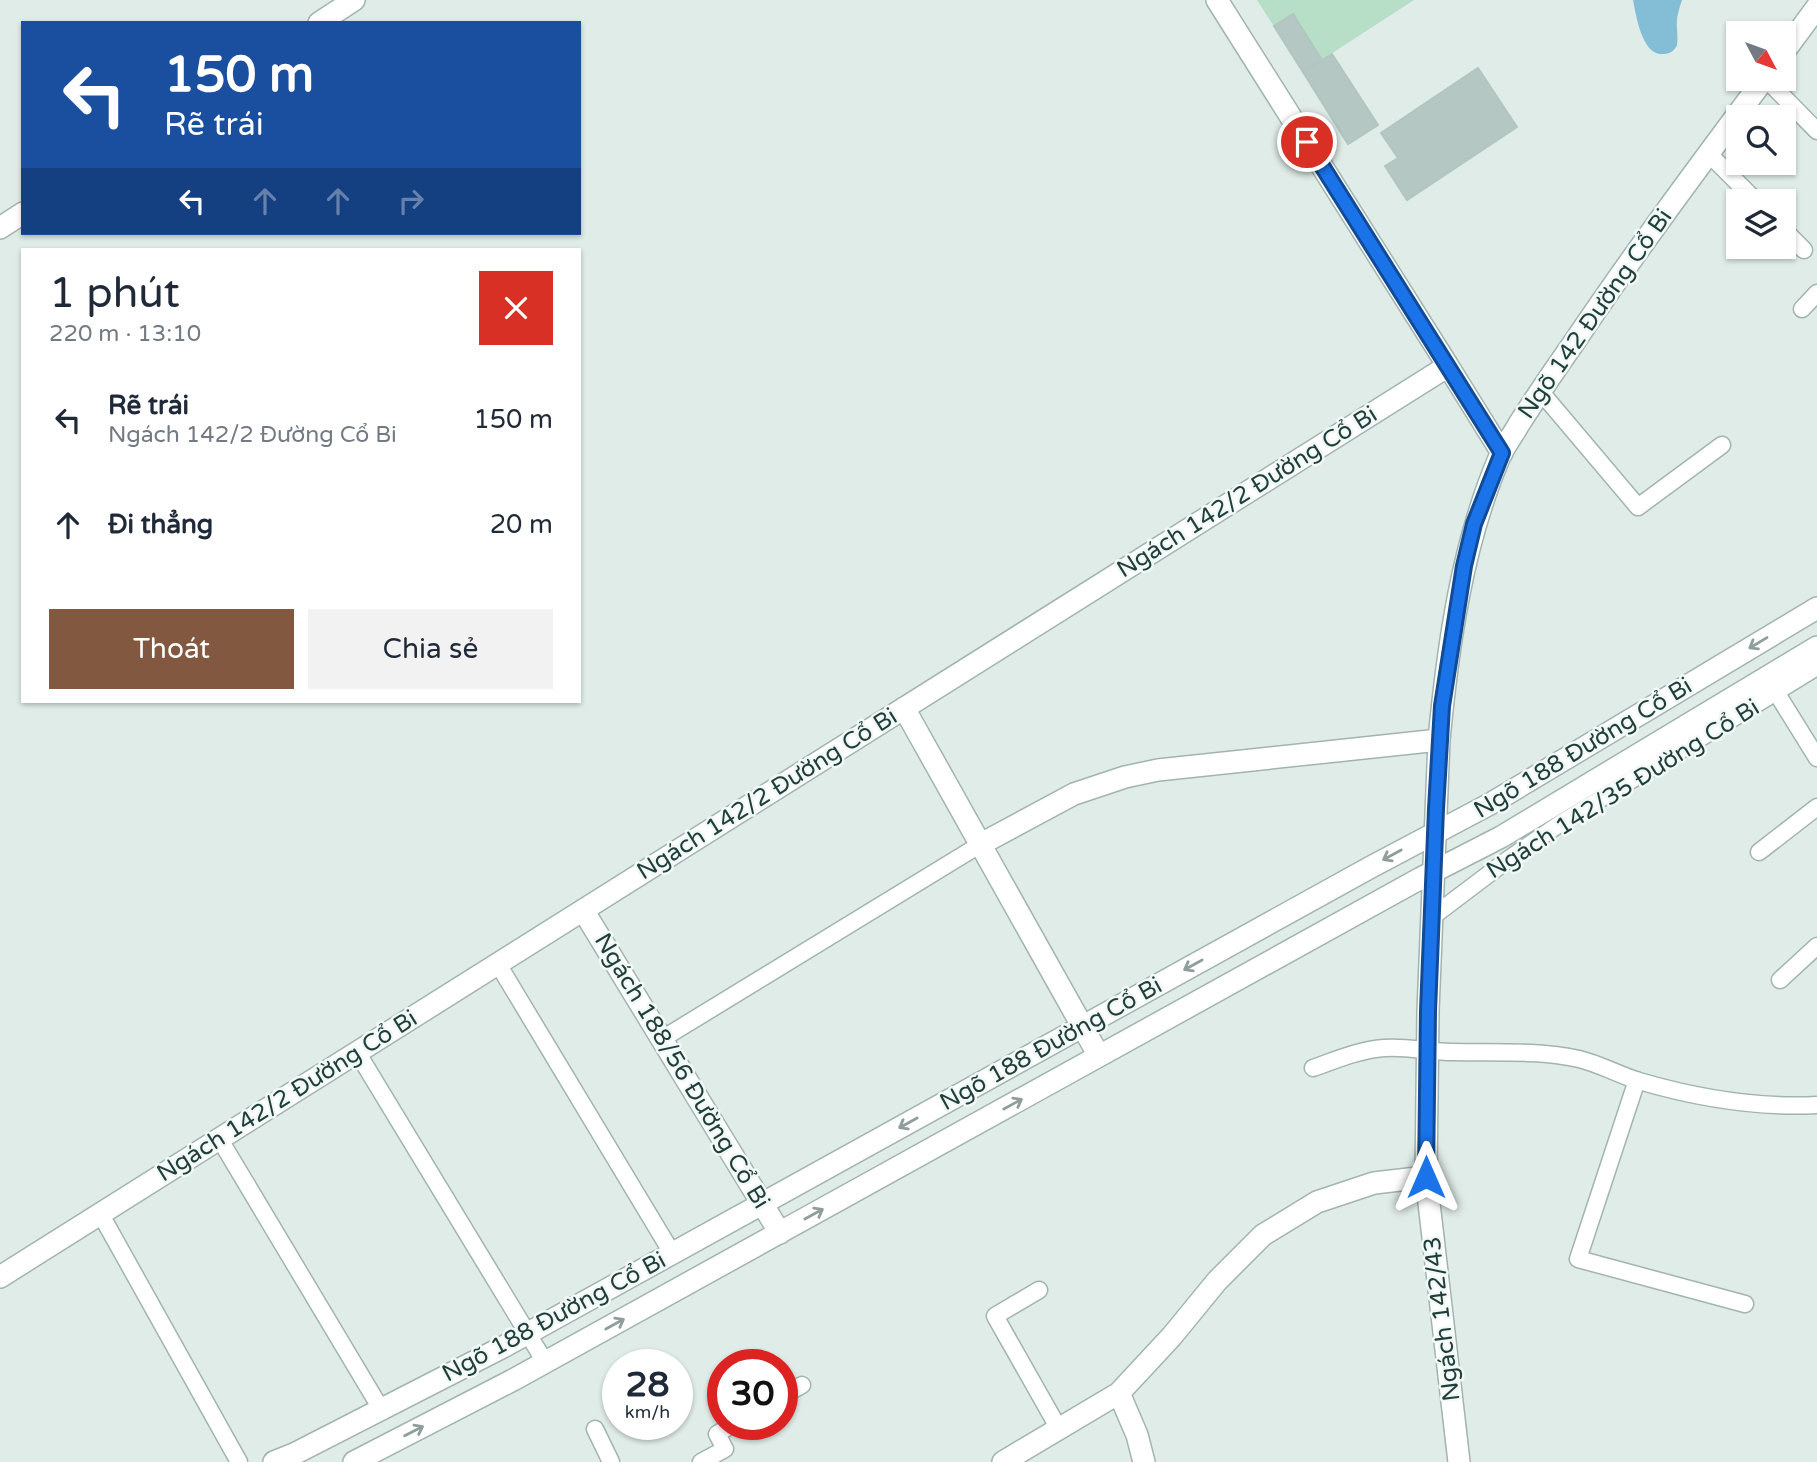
<!DOCTYPE html>
<html lang="vi">
<head>
<meta charset="utf-8">
<style>
	body { margin:0; font-family:"Varela Round",sans-serif; background:#f2f2f3; color:#1f2937; height:100vh; display:flex; flex-direction:column; font-size:26px; white-space:nowrap }
	* { box-sizing:border-box; margin:0 }
	p { font-size:23px; color:#747a83 }
	.icon { flex:none; width:38px; height:38px; fill:none; stroke:currentColor; stroke-width:2; stroke-linecap:round; stroke-linejoin:round }
	.map { position:relative; flex:1; overflow:hidden }
	.panel { position:absolute; left:21px; top:248px; width:560px; height:455px; display:flex; flex-direction:column; background:#fff; border-radius:0px; box-shadow:0 2px 5px #0004 }
	.panel>* { flex:none }
	.guide { position:absolute; left:21px; top:21px; width:560px; height:214px; border-radius:0px; box-shadow:0 2px 5px #0004; background:#1a4fa0; color:#fff; overflow:hidden }
	.needle { width:46px; rotate:131deg }
	.fabs { position:absolute; left:1726px; top:21px; display:grid; gap:14px }
	.fabs a { display:grid; place-items:center; width:70px; height:70px; border-radius:0px; background:#fff; box-shadow:0 2px 5px #0004; font-size:35px }
	.speed { position:absolute; left:602px; top:1349px; display:flex; gap:14px; font-size:35px; font-weight:700; text-align:center }
	.speed>* { display:grid; place-content:center; width:91px; height:91px; border-radius:50%; background:#fff; box-shadow:0 2px 5px #0004; line-height:1 }
	.speed small { font-size:18px; font-weight:400 }
	.speed .limit { border:10px solid #d22; background:#fff; color:#111 }
	.pin { position:absolute; display:grid; place-items:center; width:60px; height:60px; color:#fff; margin:-30px; border:4px solid #fff; border-radius:50%; box-shadow:0 2px 7px #0007 }
	.me { position:absolute; width:77px; margin:-38px; rotate:0deg; stroke-linejoin:round; filter:drop-shadow(0 0 5px #0008) }
	.turn { display:flex; align-items:center; gap:24px; height:147px; padding:0 28px; font-size:32px }
	.turn .icon { width:91px; height:91px; stroke-width:2.5 }
	.turn b { display:block; font-size:49px; line-height:60px }
	.lanes { display:flex; align-items:center; height:66px; padding:0 28px; background:#0003; justify-content:center; gap:35px; direction:ltr }
	.lanes .off { opacity:.35 }
	.round { display:grid; place-items:center; flex:none; width:74px; height:74px; border-radius:0px; background:#f2f2f3 }
	.headline { display:flex; align-items:center; justify-content:space-between; height:119px; padding:0 28px }
	h1 { font-size:42px; font-weight:600; line-height:52px }
	.primary-button { display:flex; gap:14px; margin-top:auto; padding:14px 28px }
	.primary-button a { flex:1; height:80px; border-radius:0px; background:#835841; color:#fff; font-size:28px; font-weight:600; line-height:80px; text-align:center }
	.primary-button a+a { background:#f2f2f3; color:#1f2937 }
	ul { padding:0; list-style:none }
	li { display:flex; align-items:center; gap:21px; height:105px; padding:0 28px }
	li div { flex:1 }
	li b { display:block; font-size:26px }
	li em { font-style:normal }
	.map>svg:first-child { display:block }
	.green { fill:#b7dfc8 }
	.water { fill:#83bdd6 }
	.building { fill:#b5c7c2; stroke:#b2c6c1; stroke-width:2 }
	.lines { fill:none; stroke-linecap:round; stroke-linejoin:round }
	.lane-casing { stroke:#a2b4b0; stroke-width:19 }
	.street-casing { stroke:#a2b4b0; stroke-width:24 }
	.lane { stroke:#fff; stroke-width:16 }
	.street { stroke:#fff; stroke-width:21 }
	.oneway { stroke:#8f9e9c }
	.route-casing { stroke:#114b97; stroke-width:18 }
	.route { stroke:#1a73e8; stroke-width:12 }
	.labels { text-anchor:middle; dominant-baseline:central; stroke-width:5; stroke-linejoin:round; paint-order:stroke }
	.street-label { font-size:24px; fill:#1f3e3a; stroke:#f1f8f6 }
</style>
</head>
<body>
<div class="map">
<svg width="1817" height="1462" viewBox="0 0 1817 1462">
	<rect width="100%" height="100%" fill="#e0ece8"/>
	<path class="green" d="M1257,0H1414L1303,72Z"/>
	<path class="water" d="M1633,0H1682C1679,9 1676,18 1677,28C1677,33 1678,39 1677,45C1675,50 1670,54 1664,54C1642,57 1636,15 1633,0Z"/>
	<path class="building" d="M1293,14L1322,60L1303,72L1274,26Z
		M1332,54L1378,125L1348,144L1303,72Z
		M1478,68L1517,127L1407,200L1385,166L1398,158L1381,133Z"/>
	<g class="lines">
		<defs>
			<path id="lane" d="M1766,79L1817,131
				M1709,154L1756,201
				M1783,229L1804,250
				M1802,309L1817,293
				M1540,391L1638,507L1722,445
				M1776,692L1817,758
				M1759,852L1817,807
				M1432,917L1510,858L1561,823L1817,667
				M498,964L672,1253
				M1780,980L1817,946
				M662,1039L981,844
				M357,1052L545,1362
				M1313,1068C1336,1060 1359,1050 1384,1048C1406,1046 1430,1052 1453,1052C1495,1053 1537,1050 1579,1059C1600,1064 1619,1075 1639,1081C1697,1098 1756,1108 1817,1105
				M1637,1080L1578,1259L1745,1304
				M219,1138L381,1409
				M100,1213L239,1462
				M1039,1290L995,1316L1059,1429
				M782,1396L802,1385
				M595,1429L611,1462
				M701,1462L725,1449L717,1434L733,1424"/>
			<path id="street" d="M1217,0L1448,366
				M319,23L354,0
				M1783,53L1817,7
				M0,228L23,213
				M904,708L1099,1056
				M981,844L1074,794L1125,777L1158,770L1439,740
				M583,910L780,1233
				M1426,1177L1459,1462
				M0,1277L1448,366L1502,453
				M1119,1393L1137,1435L1144,1462
				M274,1462L294,1454L503,1347L1371,867L1490,804L1817,608
				M354,1462L513,1380L1421,878L1501,837L1817,647
				M1003,1462L1119,1393L1172,1336L1217,1281L1263,1235L1317,1202L1374,1183L1426,1177L1428,1011L1439,740C1448,645 1462,544 1500,456C1505,445 1513,435 1519,424C1537,396 1556,368 1575,341C1635,252 1700,165 1764,79"/>
		</defs>
		<use href="#lane" class="lane-casing"/>
		<use href="#street" class="street-casing"/>
		<use href="#lane" class="lane"/>
		<use href="#street" class="street"/>
	</g>
	<defs><path id="oneway-shaft" d="M-6 0H5M1.5-3L5.5 0L1.5 3" fill="none" stroke-width="1.6" stroke-linecap="round" stroke-linejoin="round" transform="scale(1.75)"/></defs>
	<g class="oneway">
		<use href="#oneway-shaft" transform="translate(1758 643) rotate(149)"/>
		<use href="#oneway-shaft" transform="translate(1392 855) rotate(151)"/>
		<use href="#oneway-shaft" transform="translate(1193 965) rotate(151)"/>
		<use href="#oneway-shaft" transform="translate(1013 1104) rotate(-29)"/>
		<use href="#oneway-shaft" transform="translate(908 1123) rotate(151)"/>
		<use href="#oneway-shaft" transform="translate(814 1214) rotate(-29)"/>
		<use href="#oneway-shaft" transform="translate(615 1324) rotate(-29)"/>
		<use href="#oneway-shaft" transform="translate(414 1431) rotate(-27)"/>
	</g>
	<g class="lines">
		<defs>
			<path id="route" d="M1307,142L1502,453L1474,524L1464,566L1442,706L1436,809L1428,1011L1426,1177"/>
		</defs>
		<use href="#route" class="route-casing"/>
		<use href="#route" class="route"/>
	</g>
	<g class="labels">
		<g class="street-label">
			<text transform="translate(1595 314) rotate(-55)">Ngõ 142 Đường Cổ Bi</text>
			<text transform="translate(1247 492) rotate(-32)">Ngách 142/2 Đường Cổ Bi</text>
			<text transform="translate(1583 748) rotate(-31)">Ngõ 188 Đường Cổ Bi</text>
			<text transform="translate(1623 789) rotate(-32)">Ngách 142/35 Đường Cổ Bi</text>
			<text transform="translate(767 794) rotate(-32)">Ngách 142/2 Đường Cổ Bi</text>
			<text transform="translate(1051 1044) rotate(-29)">Ngõ 188 Đường Cổ Bi</text>
			<text transform="translate(682 1071) rotate(59)">Ngách 188/56 Đường Cổ Bi</text>
			<text transform="translate(287 1096) rotate(-32)">Ngách 142/2 Đường Cổ Bi</text>
			<text transform="translate(554 1317) rotate(-28)">Ngõ 188 Đường Cổ Bi</text>
			<text transform="translate(1442 1319) rotate(-97)">Ngách 142/43</text>
		</g>
	</g>
</svg>
<div class="fabs">
<a><svg class="needle" viewBox="-14 -14 28 28"><path d="M0-13l5 13h-10z" fill="#e53935"/><path d="M0 13l5-13h-10z" fill="#747a83"/></svg></a>
<a><svg class="icon" aria-label="search" viewBox="0 0 24 24"><circle cx="10" cy="10" r="6"/><path d="M15 15l6 6"/></svg></a>
<a><svg class="icon" aria-label="layers" viewBox="0 0 24 24"><path d="M12 4l9 5-9 5-9-5zM3 14l9 5 9-5"/></svg></a>
</div>
<div class="speed"><div>28<small>km/h</small></div><div class="limit">30</div></div>
<div class="pin" style="left:1307px;top:142px;background:#d93025"><svg class="icon" aria-label="arrive" viewBox="0 0 24 24"><path d="M6 21V4h12l-3 4 3 4H6"/></svg></div>
<svg class="me" style="left:1426px;top:1177px" viewBox="-20 -20 40 40"><path d="M0-17L14 15 0 8-14 15z" fill="#1a73e8" stroke="#fff" stroke-width="4"/></svg>
<div class="guide">
<div class="turn"><svg class="icon" aria-label="left" viewBox="0 0 24 24"><path d="M17 20v-9H6M10 6l-5 5 5 5"/></svg><div><b>150 m</b>Rẽ trái</div></div>
<div class="lanes"><svg class="icon" aria-label="left" viewBox="0 0 24 24"><path d="M17 20v-9H6M10 6l-5 5 5 5"/></svg><svg class="icon off" aria-label="ahead" viewBox="0 0 24 24"><path d="M12 20V5M6 11l6-6 6 6"/></svg><svg class="icon off" aria-label="ahead" viewBox="0 0 24 24"><path d="M12 20V5M6 11l6-6 6 6"/></svg><svg class="icon off" aria-label="right" viewBox="0 0 24 24"><path d="M7 20v-9h11M14 6l5 5-5 5"/></svg></div>
</div>
<section class="panel">
<div class="headline"><div><h1>1 phút</h1><p>220 m · 13:10</p></div><a class="round" style="background:#d93025;color:#fff"><svg class="icon" aria-label="close" viewBox="0 0 24 24"><path d="M6 6l12 12M18 6L6 18"/></svg></a></div>
<ul>
<li><svg class="icon" aria-label="left" viewBox="0 0 24 24"><path d="M17 20v-9H6M10 6l-5 5 5 5"/></svg><div><b>Rẽ trái</b><p>Ngách 142/2 Đường Cổ Bi</p></div><em>150 m</em></li>
<li><svg class="icon" aria-label="ahead" viewBox="0 0 24 24"><path d="M12 20V5M6 11l6-6 6 6"/></svg><div><b>Đi thẳng</b></div><em>20 m</em></li>
</ul>
<div class="primary-button"><a>Thoát</a><a>Chia sẻ</a></div>
</section>
</div>
</body>
</html>
